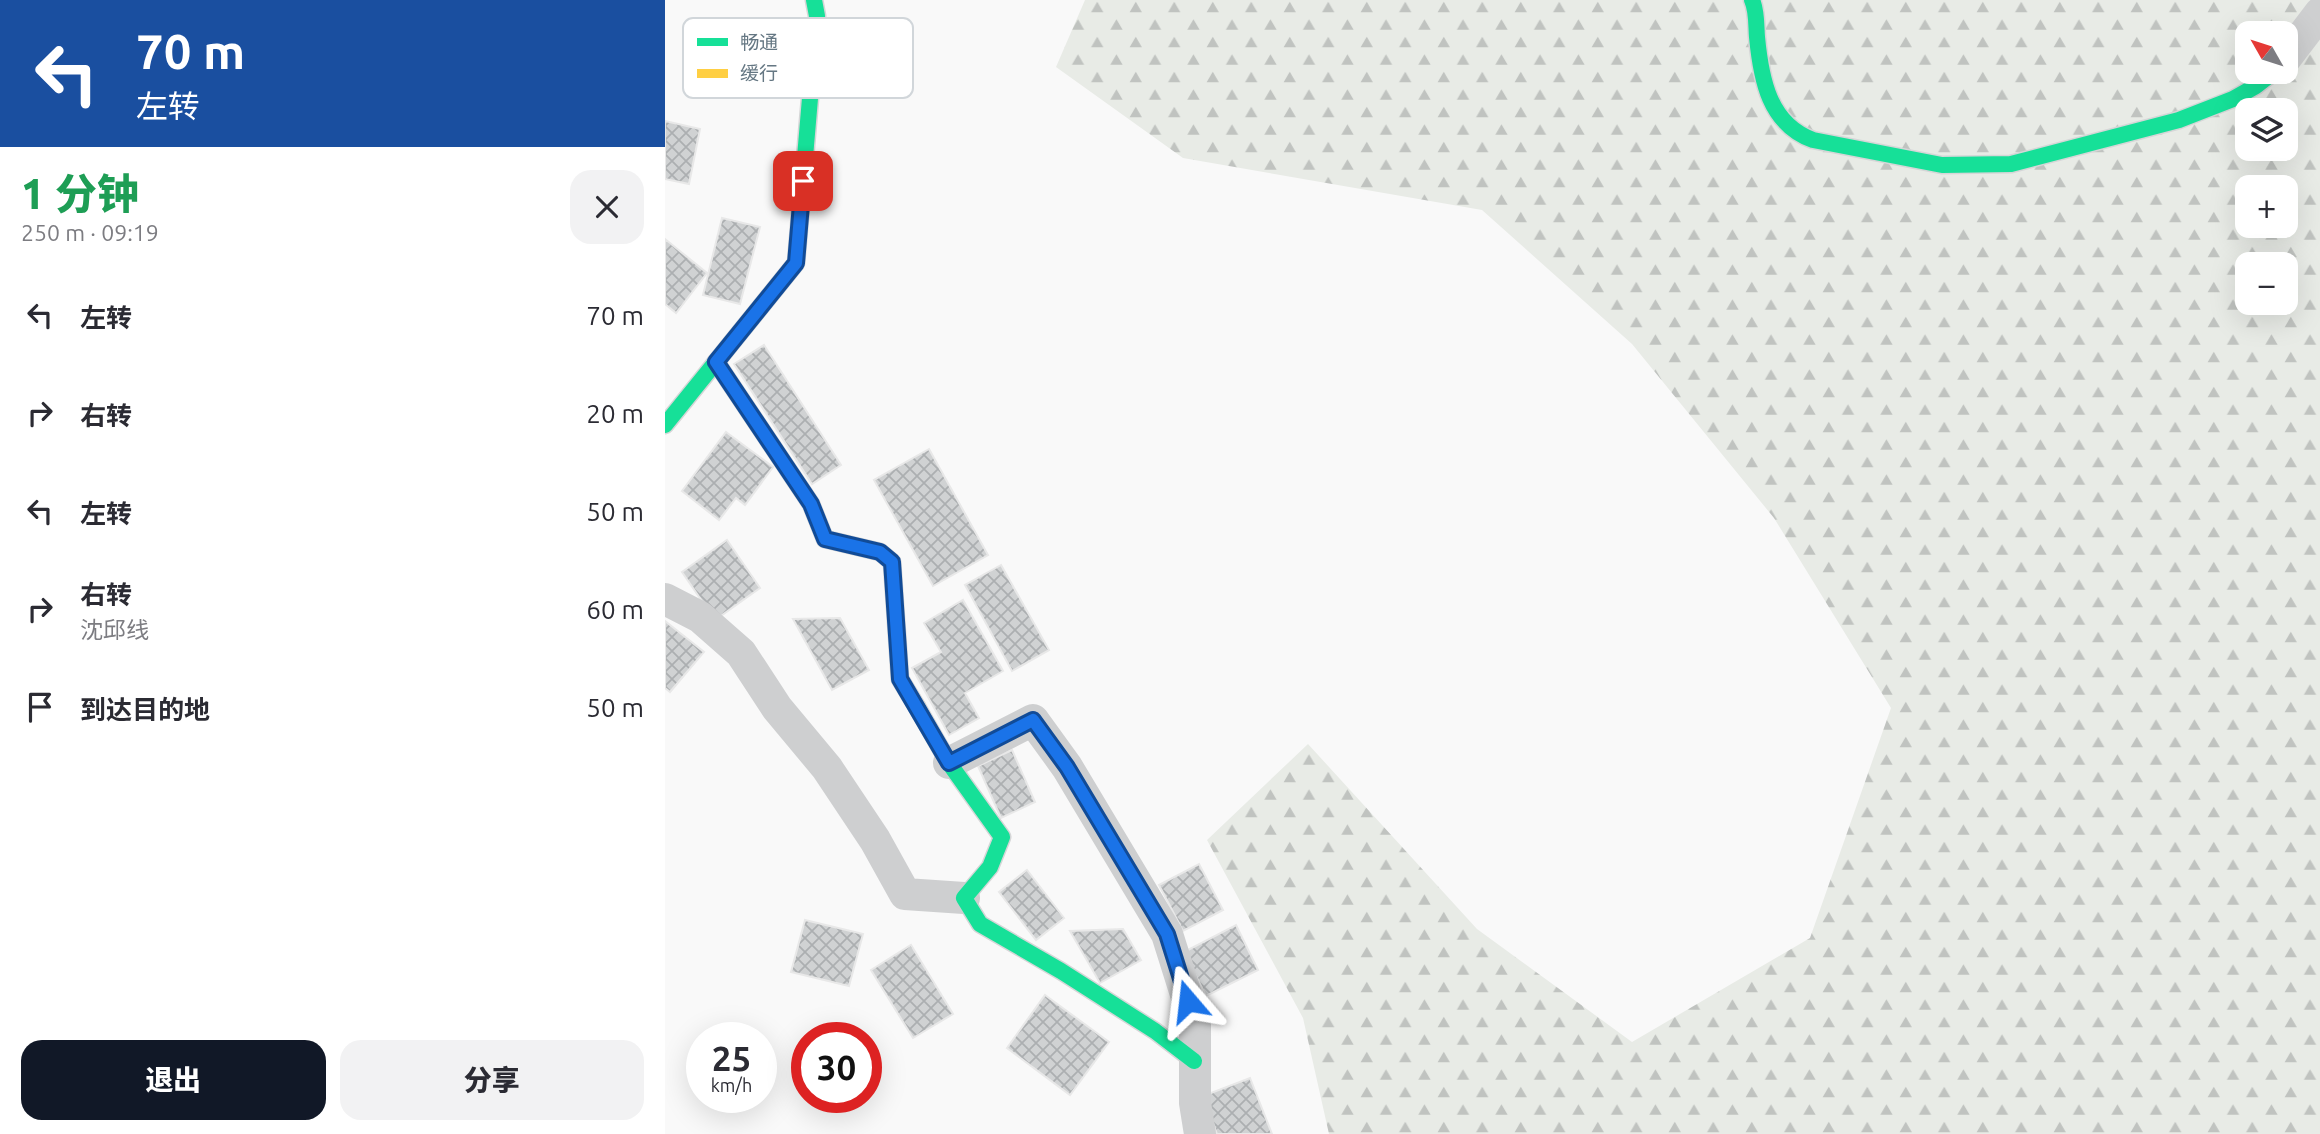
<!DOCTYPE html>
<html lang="zh">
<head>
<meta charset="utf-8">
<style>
	body { margin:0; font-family:Ubuntu,"Noto Sans SC",sans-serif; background:#f2f2f3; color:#2b2b33; height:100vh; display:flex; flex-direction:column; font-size:26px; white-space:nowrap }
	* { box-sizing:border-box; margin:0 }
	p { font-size:23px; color:#7c7c81 }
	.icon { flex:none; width:38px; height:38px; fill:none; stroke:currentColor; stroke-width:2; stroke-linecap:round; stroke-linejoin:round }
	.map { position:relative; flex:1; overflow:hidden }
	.drawer { display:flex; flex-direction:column; background:#fff; width:665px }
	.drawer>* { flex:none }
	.guide { background:#1a4fa0; color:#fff; overflow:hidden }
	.needle { width:46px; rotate:309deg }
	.fabs { position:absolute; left:1570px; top:21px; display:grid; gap:14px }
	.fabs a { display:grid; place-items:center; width:63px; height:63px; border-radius:14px; background:#fff; box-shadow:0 7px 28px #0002; font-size:35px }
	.speed { position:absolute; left:21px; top:1022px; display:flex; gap:14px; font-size:35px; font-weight:700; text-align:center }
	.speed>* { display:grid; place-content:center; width:91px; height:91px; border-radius:50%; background:#fff; box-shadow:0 7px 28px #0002; line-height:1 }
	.speed small { font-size:18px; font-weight:400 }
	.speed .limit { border:10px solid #d22; background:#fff; color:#111 }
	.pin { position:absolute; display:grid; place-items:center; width:60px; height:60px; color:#fff; margin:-30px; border-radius:14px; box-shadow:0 4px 10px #0006 }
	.me { position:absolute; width:77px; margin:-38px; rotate:343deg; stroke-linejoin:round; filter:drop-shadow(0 0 5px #0008) }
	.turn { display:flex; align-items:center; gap:24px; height:147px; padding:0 21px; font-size:32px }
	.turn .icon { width:91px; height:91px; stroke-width:2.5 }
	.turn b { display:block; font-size:49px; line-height:60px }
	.round { display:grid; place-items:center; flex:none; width:74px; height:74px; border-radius:21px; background:#f2f2f3 }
	.headline { display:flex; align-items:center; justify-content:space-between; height:119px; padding:0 21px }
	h1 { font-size:42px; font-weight:800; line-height:52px; color:#1e9e55 }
	.action { display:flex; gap:14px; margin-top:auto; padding:14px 21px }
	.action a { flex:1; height:80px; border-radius:21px; background:#111827; color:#fff; font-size:28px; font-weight:800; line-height:80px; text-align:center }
	.action a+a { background:#f2f2f3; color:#2b2b33 }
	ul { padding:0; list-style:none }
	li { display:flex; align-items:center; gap:21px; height:98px; padding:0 21px }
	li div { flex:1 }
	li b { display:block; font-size:26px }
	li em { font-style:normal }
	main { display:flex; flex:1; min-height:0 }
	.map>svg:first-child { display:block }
	.forest { fill:url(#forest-firs); fill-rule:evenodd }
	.building { fill:url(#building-cross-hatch); stroke:#e8e8e8; stroke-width:2 }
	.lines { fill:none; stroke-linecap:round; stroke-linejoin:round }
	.fast-casing { stroke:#d5d6d7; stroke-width:19 }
	.slow-casing { stroke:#d5d6d7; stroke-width:19 }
	.street { stroke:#cecfd0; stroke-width:32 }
	.fast { stroke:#16e098; stroke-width:16 }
	.slow { stroke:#ffcf43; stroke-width:16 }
	.route-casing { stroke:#114b97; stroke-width:18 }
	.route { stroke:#1a73e8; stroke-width:12 }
	.key { fill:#fff; stroke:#d1d6da; stroke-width:2 }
	.key-label { font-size:19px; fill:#657783 }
</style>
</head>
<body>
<main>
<section class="drawer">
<div class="guide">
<div class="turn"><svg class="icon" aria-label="left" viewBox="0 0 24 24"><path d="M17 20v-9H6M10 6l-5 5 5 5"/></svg><div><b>70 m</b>左转</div></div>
</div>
<div class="headline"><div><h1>1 分钟</h1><p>250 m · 09:19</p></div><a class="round"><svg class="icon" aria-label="close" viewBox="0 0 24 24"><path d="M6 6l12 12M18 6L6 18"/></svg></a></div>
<ul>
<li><svg class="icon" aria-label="left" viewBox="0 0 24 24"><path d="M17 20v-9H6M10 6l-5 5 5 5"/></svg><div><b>左转</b></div><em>70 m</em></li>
<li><svg class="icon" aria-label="right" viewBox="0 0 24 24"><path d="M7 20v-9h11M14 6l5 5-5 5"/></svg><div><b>右转</b></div><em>20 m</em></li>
<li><svg class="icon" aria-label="left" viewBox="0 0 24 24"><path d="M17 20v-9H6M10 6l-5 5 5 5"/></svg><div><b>左转</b></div><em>50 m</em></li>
<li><svg class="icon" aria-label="right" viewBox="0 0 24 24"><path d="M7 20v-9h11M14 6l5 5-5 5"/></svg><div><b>右转</b><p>沈邱线</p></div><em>60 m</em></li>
<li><svg class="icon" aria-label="arrive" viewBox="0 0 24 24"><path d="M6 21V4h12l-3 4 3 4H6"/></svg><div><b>到达目的地</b></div><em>50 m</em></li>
</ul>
<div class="action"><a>退出</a><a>分享</a></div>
</section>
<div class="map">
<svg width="1655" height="1134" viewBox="0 0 1655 1134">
	<defs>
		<pattern id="forest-firs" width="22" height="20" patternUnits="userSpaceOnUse" patternTransform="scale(1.75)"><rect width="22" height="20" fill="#e8ebe6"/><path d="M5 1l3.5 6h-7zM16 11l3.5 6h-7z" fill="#c0c3c0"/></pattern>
		<pattern id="building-cross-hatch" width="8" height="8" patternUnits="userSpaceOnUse" patternTransform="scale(1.75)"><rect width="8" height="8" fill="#d0d2d3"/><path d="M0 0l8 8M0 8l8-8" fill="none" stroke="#acafb1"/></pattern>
	</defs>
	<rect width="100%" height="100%" fill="#f9f9f9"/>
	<path class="forest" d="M420,0H1655V1134H664L638,1018L542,840L643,744L812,929L967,1042L1145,938L1226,708L1109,518L967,344L817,210L518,158L391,67ZM1582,33H1620V72H1582ZM1582,110H1620V149H1582ZM1582,187H1620V226H1582ZM1582,264H1620V303H1582Z"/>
	<path class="building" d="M0,121L35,129L24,184L0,179Z
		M57,218L95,227L75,304L38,295Z
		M0,239L42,273L11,313L0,304Z
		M99,345L176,465L147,484L69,364Z
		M61,432L108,467L80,505L71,498L54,520L17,491Z
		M264,449L323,555L268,586L209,480Z
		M62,540L95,588L50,620L17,572Z
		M336,565L384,650L347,671L300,585Z
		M298,600L338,671L300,693L314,718L284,735L247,668L276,652L259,623Z
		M175,618L204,670L167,690L128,619Z
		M0,621L39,652L5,692L0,688Z
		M347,750L370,802L336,818L313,766Z
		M534,864L558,910L518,931L494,885Z
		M362,870L399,918L371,940L334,892Z
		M140,920L198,934L184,986L126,972Z
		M571,925L593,970L541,996L519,952Z
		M458,929L476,960L435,983L405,931Z
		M246,945L288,1014L248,1038L206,970Z
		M380,995L444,1042L405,1095L342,1048Z
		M585,1078L607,1134H552L538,1096Z"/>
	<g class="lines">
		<defs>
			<path id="fast" d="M1087,0C1092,11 1091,25 1092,37C1096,79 1104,124 1148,140L1277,165L1346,164L1514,120L1568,99L1591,86L1609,72
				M0,425L131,263L152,16L149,0
				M252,707L284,763L337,837L325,867L299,898L315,924L396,971L490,1031L529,1061"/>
			<path id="slow" d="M51,362L146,504L160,539L215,552L227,562L235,679L252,707"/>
		</defs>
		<use href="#fast" class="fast-casing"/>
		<use href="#slow" class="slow-casing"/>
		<path class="street" d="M1620,59L1655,13
			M0,599L35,617L76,653L112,708L162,768L210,840L240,894L299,898
			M284,763L368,720L402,767L502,934L530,1023V1103L535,1134"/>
		<use href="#fast" class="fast"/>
		<use href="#slow" class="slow"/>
	</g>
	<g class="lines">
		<defs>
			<path id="route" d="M138,181L131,263L51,362L146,504L160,539L215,552L227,562L235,679L284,763L368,720L402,767L502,934L523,1001"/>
		</defs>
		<use href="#route" class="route-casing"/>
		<use href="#route" class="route"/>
	</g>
	<rect x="18" y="18" width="230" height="80" rx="10" class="key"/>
	<rect x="32" y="38" width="31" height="8" fill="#16e098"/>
	<rect x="32" y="69" width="31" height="9" fill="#ffcf43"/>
	<g class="key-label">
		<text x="75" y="49">畅通</text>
		<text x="75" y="80">缓行</text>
	</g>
</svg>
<div class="fabs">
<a><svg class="needle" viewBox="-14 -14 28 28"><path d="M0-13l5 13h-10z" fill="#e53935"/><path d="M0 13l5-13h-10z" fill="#7c7c81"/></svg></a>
<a><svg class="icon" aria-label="layers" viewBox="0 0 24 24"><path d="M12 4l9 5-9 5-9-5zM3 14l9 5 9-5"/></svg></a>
<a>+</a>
<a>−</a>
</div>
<div class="speed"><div>25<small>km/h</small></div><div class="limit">30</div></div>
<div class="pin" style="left:138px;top:181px;background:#d93025"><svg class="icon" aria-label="arrive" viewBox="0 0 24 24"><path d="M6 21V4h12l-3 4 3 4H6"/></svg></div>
<svg class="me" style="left:523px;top:1001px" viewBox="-20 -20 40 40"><path d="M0-17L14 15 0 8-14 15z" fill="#1a73e8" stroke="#fff" stroke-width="4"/></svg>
</div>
</main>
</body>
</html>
